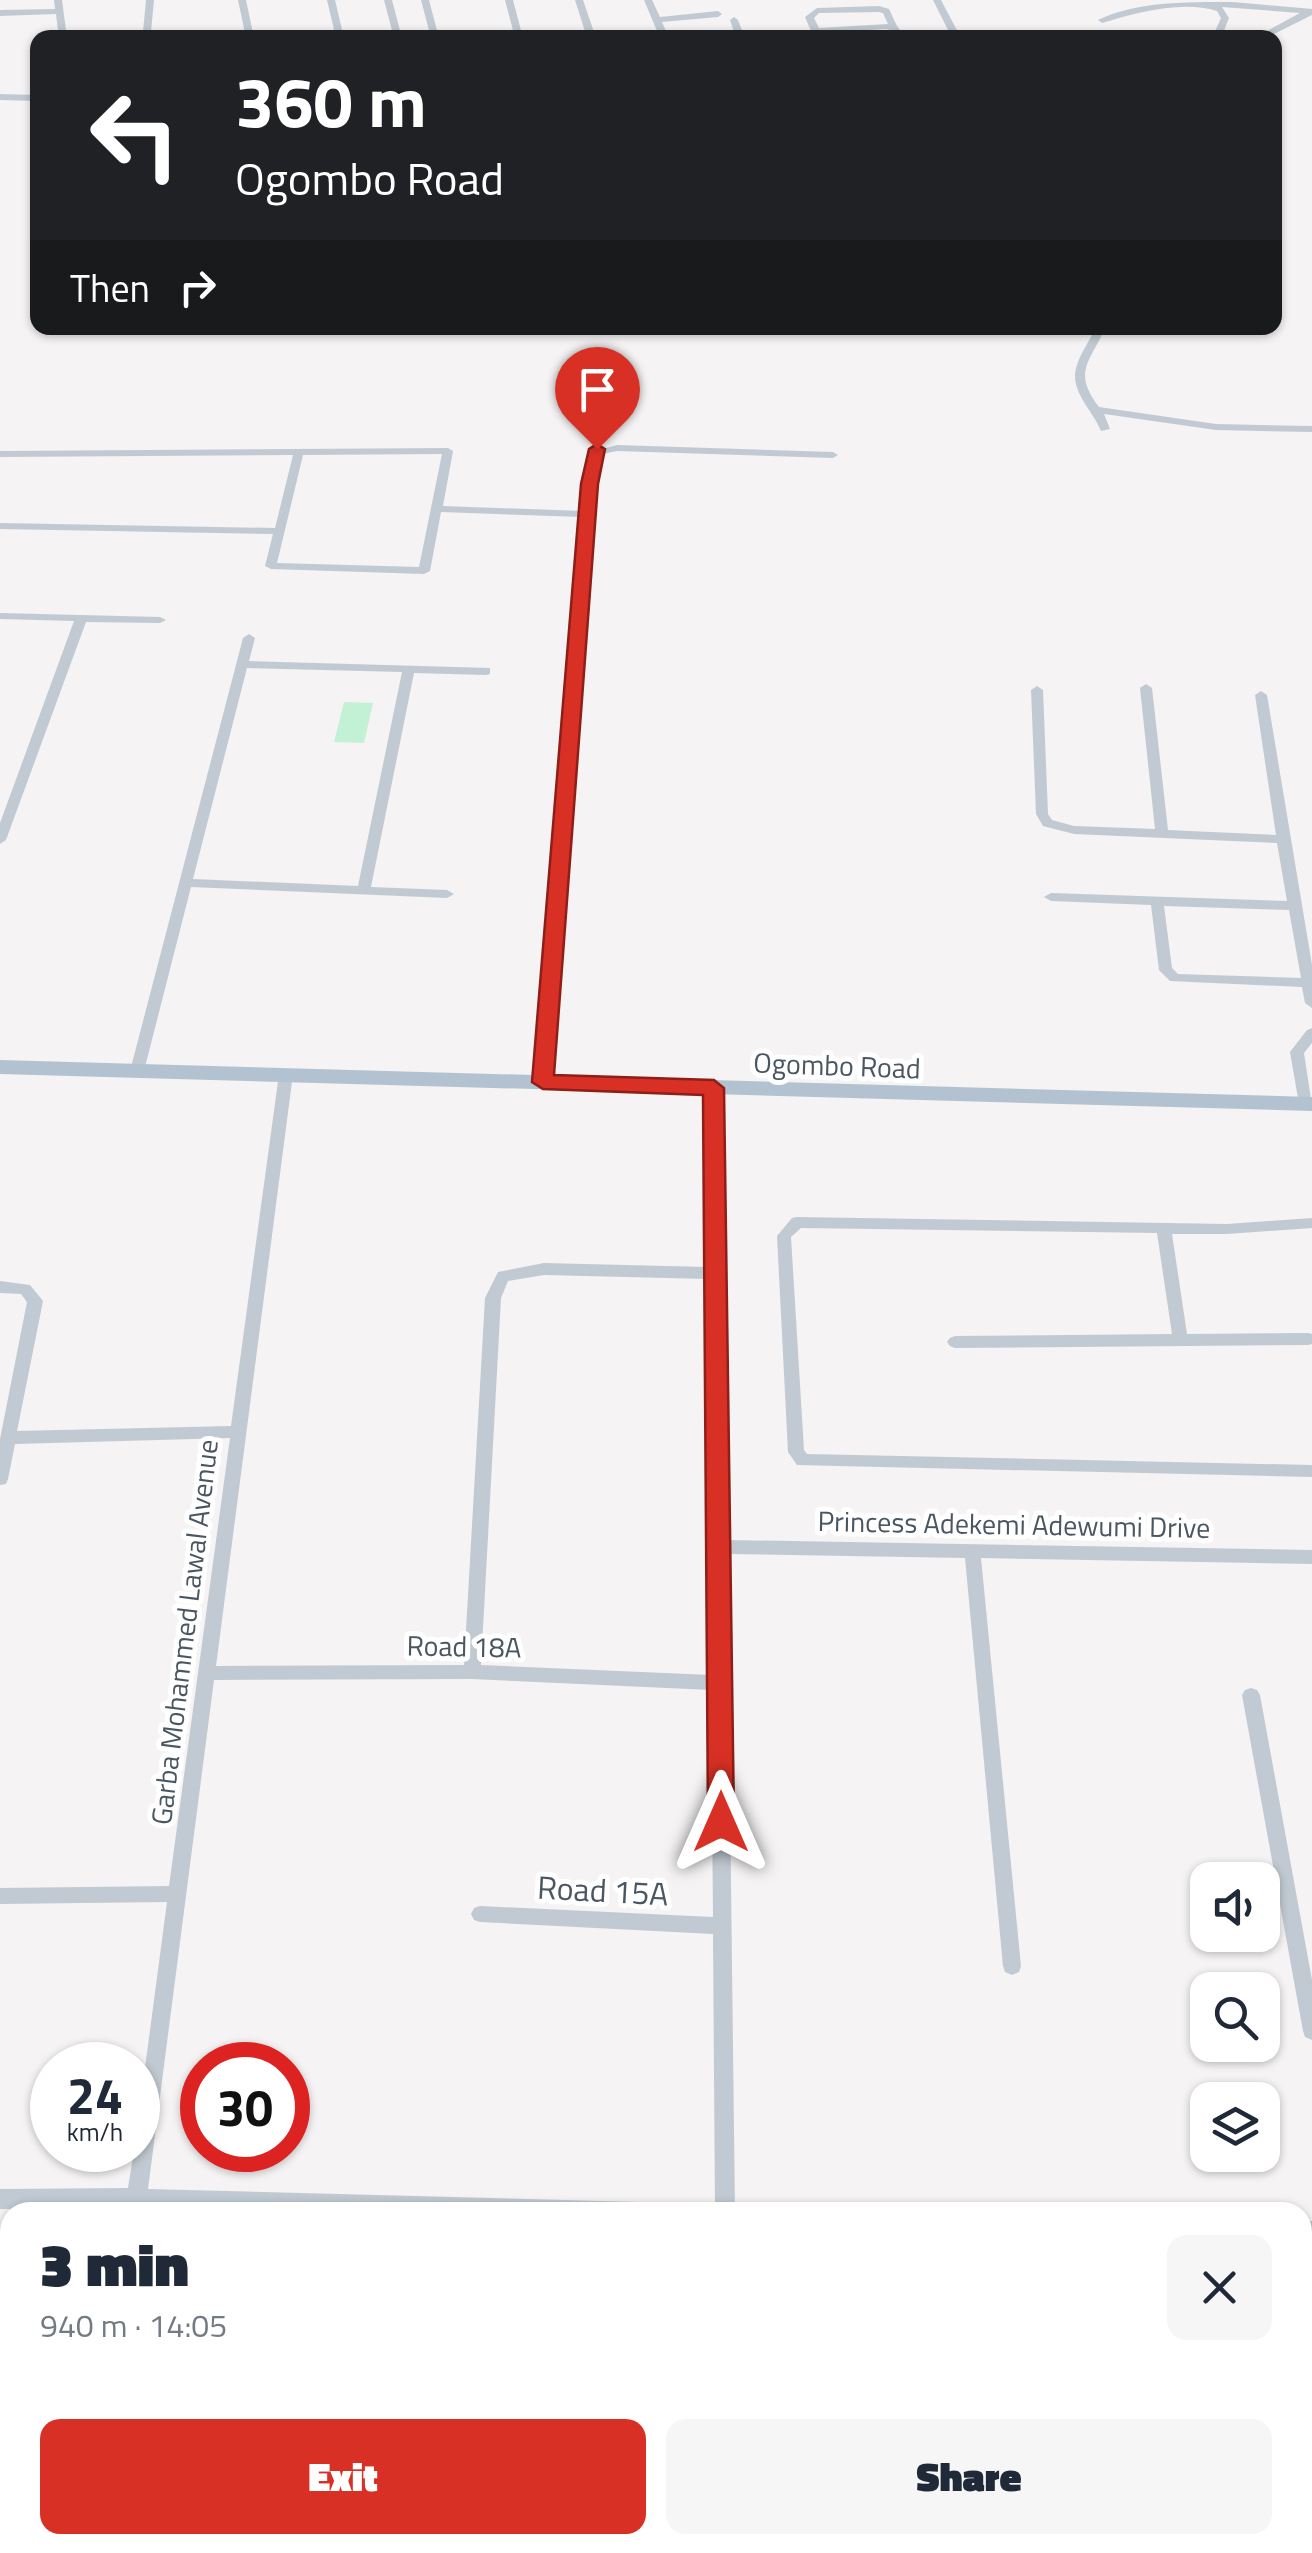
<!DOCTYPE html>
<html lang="en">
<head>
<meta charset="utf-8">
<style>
	body { margin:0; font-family:"Titillium Web",sans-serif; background:#f6f6f7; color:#1f2937; height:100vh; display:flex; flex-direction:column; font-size:38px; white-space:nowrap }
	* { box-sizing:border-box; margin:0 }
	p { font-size:32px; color:#747a83 }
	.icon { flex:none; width:55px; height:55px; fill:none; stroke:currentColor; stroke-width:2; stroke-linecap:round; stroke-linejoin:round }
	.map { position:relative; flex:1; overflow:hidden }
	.details { position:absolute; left:0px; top:2202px; width:1312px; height:352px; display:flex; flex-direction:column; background:#fff; border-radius:30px 30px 0 0; box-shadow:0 2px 8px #0004 }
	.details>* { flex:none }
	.guide { position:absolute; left:30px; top:30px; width:1252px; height:305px; border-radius:20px; box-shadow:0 2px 8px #0004; background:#202124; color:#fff; overflow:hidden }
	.controls { position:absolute; left:1190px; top:1862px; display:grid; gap:20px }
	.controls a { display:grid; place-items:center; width:90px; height:90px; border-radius:20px; background:#fff; box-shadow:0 2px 8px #0004; font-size:50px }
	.speed { position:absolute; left:30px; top:2042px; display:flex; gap:20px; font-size:50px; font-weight:700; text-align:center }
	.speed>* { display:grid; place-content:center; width:130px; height:130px; border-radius:50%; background:#fff; box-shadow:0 2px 8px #0004; line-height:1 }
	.speed small { font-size:25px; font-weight:400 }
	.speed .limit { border:15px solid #d22; background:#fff; color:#111 }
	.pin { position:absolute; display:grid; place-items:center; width:85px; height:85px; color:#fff; margin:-102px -42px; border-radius:50% 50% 50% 0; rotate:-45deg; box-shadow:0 0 10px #0007 }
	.pin .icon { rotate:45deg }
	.me { position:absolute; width:110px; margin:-55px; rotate:0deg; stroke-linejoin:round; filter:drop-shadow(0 0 8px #0008) }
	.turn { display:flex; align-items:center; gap:35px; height:210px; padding:0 40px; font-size:45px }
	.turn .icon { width:130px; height:130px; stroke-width:2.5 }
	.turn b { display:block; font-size:70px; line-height:85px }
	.then { display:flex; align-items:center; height:95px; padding:0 40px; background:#0003; gap:20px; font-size:38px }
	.round { display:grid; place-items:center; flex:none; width:105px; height:105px; border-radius:20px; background:#f6f6f7 }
	.overview { display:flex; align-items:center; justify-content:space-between; height:170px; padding:0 40px }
	h1 { font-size:60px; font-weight:800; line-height:75px }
	.action { display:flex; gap:20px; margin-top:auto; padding:20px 40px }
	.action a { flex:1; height:115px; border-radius:20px; background:#d93025; color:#fff; font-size:40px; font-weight:800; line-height:115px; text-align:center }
	.action a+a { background:#f6f6f7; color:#1f2937 }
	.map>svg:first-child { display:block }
	.green { fill:#c3f1d5 }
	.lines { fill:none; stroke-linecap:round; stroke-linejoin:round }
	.minor { fill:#c1cad2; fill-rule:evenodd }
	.major { fill:#b3c2d1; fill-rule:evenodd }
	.route { fill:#d93025; stroke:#8d1f18; stroke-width:2.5 }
	.labels { text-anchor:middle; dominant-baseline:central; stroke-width:10; stroke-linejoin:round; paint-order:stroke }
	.street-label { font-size:28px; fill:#4a5661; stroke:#fff }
	.near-street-label { font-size:32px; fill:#4a5661; stroke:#fff }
</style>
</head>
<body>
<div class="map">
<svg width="1312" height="2553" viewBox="0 0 1312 2553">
	<rect width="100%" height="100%" fill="#f5f3f3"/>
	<path class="green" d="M344,702L373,703L364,743L334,742Z"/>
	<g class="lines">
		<path class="minor" d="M54,0H62L67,38H59L56,14L0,16V10L55,9Z
			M146,0H154L151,32L147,35L143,32Z
			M238,0H246L254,38H246Z
			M327,0H335L344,38H336Z
			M384,0H392L402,38H394Z
			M421,0H429L439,38H431Z
			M505,0H513L523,38H515Z
			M575,0H583L596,38H587Z
			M644,0H652L660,17L718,11L722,14L718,17L662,22L669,38H660Z
			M933,0H941L961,38H952Z
			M1233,2L1312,9V15L1266,38H1254L1300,13L1222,7L1229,18L1221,38H1212L1221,18L1217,11C1182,0 1136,13 1102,23L1098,20C1137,1 1189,2 1233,2Z
			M879,6L889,9L897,26L906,38H897L894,31L886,29L821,33L823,38H814L805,17L817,8ZM879,12L883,13L888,24L819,28L814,18L819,13Z
			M734,17L738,20L745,38H736L730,20Z
			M0,94L38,95V101L0,100Z
			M1095,328H1105C1090,363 1072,371 1099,407L1216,424L1312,426V432L1216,430L1104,414L1110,429L1101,431C1092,409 1068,390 1077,365C1081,352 1090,341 1095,328Z
			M617,445L833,452L838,455L833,458L617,451L598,455L550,1082L543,1087L536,1082L582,517L441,512L430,571L424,574L271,569L265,566L273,534L0,529V523L275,528L293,455L0,457V451L448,448L453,451L443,506L583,511L588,453ZM442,454L419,567L277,563L303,455Z
			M0,613L160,617L166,620L160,623L86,622L6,840L0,844V823L74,621L0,619Z
			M249,634L255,638L249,661L490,668V674L486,675L414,673L371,887L447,890L454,894L447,898L191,887L144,1071L137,1076L130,1071L243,638ZM247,668L402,672L358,886L193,879Z
			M1146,684L1152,688L1168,830L1276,835L1255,695L1261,691L1267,695L1312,965V1008L1305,1003L1302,987L1170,981L1159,970L1151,905L1051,901L1044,897L1051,893L1287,901L1277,843L1074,834L1043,826L1036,814L1031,690L1037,686L1043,690L1048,814L1052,820L1074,826L1155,829L1140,688ZM1164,906L1289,910L1301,978L1178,974L1172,968Z
			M1312,1028V1043L1304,1053L1312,1106L1306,1109L1299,1104L1290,1052L1307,1030Z
			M286,1069L293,1074L216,1666L464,1665L485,1298L498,1272L544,1263L708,1267L707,1088L714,1083L721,1088L727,1540L1312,1550V1564L981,1558L1021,1966L1019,1972L1012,1975L1005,1972L1003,1966L965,1558L727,1554L735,2212H715L713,1934L480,1922L474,1920L471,1914L474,1908L480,1906L713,1917L711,1690L472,1679L214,1680L148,2189L638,2202L645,2205L648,2212H305L137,2208L0,2209V2189L128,2188L134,2150H138V2121L167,1902L0,1904V1888L169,1886L230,1438L15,1444L8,1479L6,1484L0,1485V1439L27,1302L21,1294L0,1293V1281L30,1285L43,1301L17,1431L231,1426L279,1074ZM544,1275L708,1279L710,1542L707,1547L710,1552L711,1675L481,1665L501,1298L508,1281Z
			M797,1217L1227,1224L1312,1218V1228L1227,1234H1172L1187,1334L1308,1333L1312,1334V1344L1308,1345L955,1348L950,1346L947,1342L950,1338L955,1336L1172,1334L1157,1233L801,1228L791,1237L804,1450L807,1454L1312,1465V1477L797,1465L788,1452L777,1236L792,1218Z
			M1251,1688L1257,1690L1260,1695L1312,1980V2040L1305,2037L1303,2031L1242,1695L1245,1690Z
			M1302,2221H1312V2241H1302Z
			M0,2505H10V2527H0Z
			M393,2545H415L414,2553H392Z
			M1036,2545H1058L1059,2553H1037Z"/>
		<path class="major" d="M0,1060L1312,1097V1111L0,1074Z"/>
	</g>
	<path class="route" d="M597,444L605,449L598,484L554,1075L714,1080L724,1088L734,1822L731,1830L721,1834L711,1830L708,1822L703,1095L543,1089L532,1082L581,484L589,449Z"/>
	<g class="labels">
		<g class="street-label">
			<text transform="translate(837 1065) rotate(2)">Ogombo Road</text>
			<text transform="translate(1014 1524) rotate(1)">Princess Adekemi Adewumi Drive</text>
			<text transform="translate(184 1632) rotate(-83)">Garba Mohammed Lawal Avenue</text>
			<text transform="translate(464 1646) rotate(1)">Road 18A</text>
		</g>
		<g class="near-street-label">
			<text transform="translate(603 1890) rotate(3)">Road 15A</text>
		</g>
	</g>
</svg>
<div class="controls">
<a><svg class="icon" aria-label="sound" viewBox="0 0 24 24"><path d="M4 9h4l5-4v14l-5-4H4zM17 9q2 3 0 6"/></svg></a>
<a><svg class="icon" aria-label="search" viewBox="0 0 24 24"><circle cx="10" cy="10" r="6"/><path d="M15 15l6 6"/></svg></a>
<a><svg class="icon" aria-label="layers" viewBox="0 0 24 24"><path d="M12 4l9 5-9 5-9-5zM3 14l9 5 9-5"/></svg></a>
</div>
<div class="speed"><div>24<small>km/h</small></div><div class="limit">30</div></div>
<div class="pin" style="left:597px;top:449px;background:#d93025"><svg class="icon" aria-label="arrive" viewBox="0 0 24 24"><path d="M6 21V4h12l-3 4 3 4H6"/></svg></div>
<svg class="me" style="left:721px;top:1822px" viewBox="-20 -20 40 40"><path d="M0-17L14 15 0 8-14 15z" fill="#d93025" stroke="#fff" stroke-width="4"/></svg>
<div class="guide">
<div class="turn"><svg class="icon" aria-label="left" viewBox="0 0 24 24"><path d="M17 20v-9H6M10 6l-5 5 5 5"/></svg><div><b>360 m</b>Ogombo Road</div></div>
<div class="then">Then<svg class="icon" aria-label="right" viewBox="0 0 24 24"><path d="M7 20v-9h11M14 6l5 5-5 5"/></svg></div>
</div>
<section class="details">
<div class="overview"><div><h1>3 min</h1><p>940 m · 14:05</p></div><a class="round"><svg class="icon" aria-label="close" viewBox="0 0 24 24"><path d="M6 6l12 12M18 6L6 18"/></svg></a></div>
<div class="action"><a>Exit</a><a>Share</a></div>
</section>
</div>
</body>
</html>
